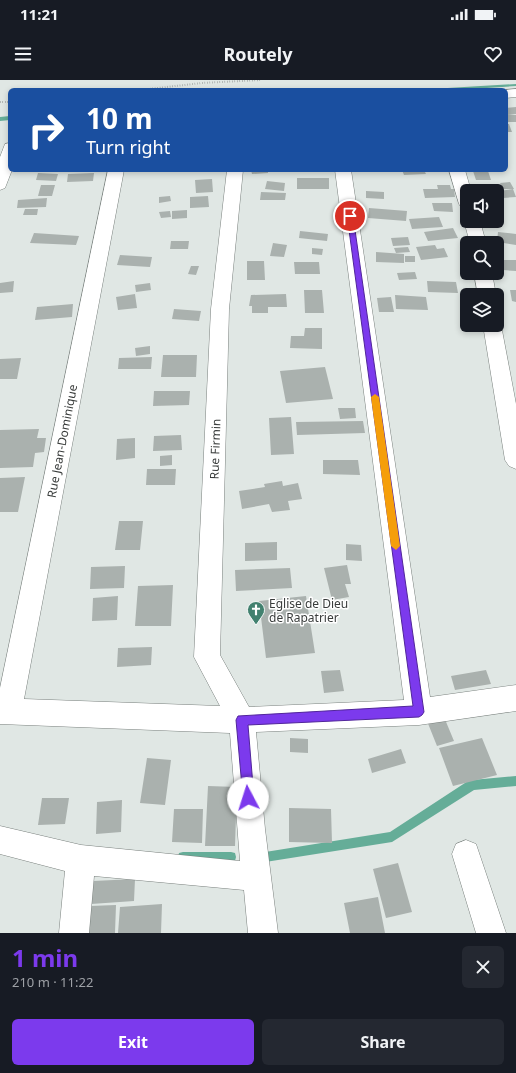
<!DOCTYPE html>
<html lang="en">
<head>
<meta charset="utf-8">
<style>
	body { margin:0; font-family:"Noto Sans",sans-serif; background:#242831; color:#f1f3f6; height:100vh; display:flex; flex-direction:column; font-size:15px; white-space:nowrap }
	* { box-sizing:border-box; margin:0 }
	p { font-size:13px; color:#9ea1a6 }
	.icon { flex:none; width:22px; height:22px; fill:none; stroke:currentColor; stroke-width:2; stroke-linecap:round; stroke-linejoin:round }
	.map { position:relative; height:853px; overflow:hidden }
	.panel { display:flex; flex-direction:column; background:#171b24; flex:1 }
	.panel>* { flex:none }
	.hud { position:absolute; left:8px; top:8px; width:500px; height:84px; border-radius:6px; box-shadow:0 2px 6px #0003; background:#1a4fa0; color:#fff; overflow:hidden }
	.tools { position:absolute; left:460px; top:104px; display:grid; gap:8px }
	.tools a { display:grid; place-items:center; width:44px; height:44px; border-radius:6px; background:#171b24; box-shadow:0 2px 6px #0003; font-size:20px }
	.pin { position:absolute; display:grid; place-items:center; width:34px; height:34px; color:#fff; margin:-17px; border:2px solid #fff; border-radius:50%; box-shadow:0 1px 4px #0007 }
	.me { position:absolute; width:44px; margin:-22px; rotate:355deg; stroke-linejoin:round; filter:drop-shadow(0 0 3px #0008) }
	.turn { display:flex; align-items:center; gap:14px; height:84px; padding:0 12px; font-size:18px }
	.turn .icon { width:52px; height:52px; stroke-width:2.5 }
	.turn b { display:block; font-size:28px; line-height:34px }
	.round { display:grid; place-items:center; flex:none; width:42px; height:42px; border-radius:6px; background:#242831 }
	.headline { display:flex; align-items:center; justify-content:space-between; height:68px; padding:0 12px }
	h1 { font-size:24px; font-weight:700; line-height:30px; color:#7c3aed }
	.primary-button { display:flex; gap:8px; margin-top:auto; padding:8px 12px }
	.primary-button a { flex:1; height:46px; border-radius:6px; background:#7c3aed; color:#fff; font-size:16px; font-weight:700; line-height:46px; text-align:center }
	.primary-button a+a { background:#242831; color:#f1f3f6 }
	.status { display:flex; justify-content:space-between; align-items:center; height:28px; padding:0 20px; background:#171b24; direction:ltr }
	.status svg { height:11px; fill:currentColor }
	header { display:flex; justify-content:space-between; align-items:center; height:52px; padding:0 12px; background:#171b24; font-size:18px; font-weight:700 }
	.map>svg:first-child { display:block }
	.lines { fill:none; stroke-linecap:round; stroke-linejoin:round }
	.stream { fill:#65ad98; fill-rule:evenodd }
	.building { fill:#aab1ae }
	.street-casing { stroke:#7a817e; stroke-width:1 }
	.path { stroke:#858a88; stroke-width:2; stroke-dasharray:0.5 2; stroke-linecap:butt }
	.street { fill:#fff; fill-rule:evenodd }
	.route { fill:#7c3aed; stroke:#51269a }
	.slow { fill:#f59e0b }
	.labels { text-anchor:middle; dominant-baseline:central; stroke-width:3; stroke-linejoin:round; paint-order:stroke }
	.street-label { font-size:12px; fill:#393c3b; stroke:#fff }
	.poi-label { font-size:12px; fill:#393c3b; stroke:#fff; text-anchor:start }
</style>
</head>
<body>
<div class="status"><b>11:21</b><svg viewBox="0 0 49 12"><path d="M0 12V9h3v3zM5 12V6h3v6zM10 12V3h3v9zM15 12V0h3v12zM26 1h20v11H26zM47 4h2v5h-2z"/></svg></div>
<header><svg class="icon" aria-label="menu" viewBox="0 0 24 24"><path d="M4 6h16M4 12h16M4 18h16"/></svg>Routely<svg class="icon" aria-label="heart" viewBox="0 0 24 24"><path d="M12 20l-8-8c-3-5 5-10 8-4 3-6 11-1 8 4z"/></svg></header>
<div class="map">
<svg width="516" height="853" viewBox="0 0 516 853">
	<rect width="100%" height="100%" fill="#e0e7e4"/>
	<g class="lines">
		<path class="stream" d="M516,4V6L456,10H429L431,9Z
			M10,36V40L0,41V37Z
			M516,696V706L474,710L392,762L259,783L255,782L254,778L255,774L259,773L390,752L468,701L472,700Z
			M183,772H231L235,773L236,777L235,781L231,782H183L179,781L178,777L179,773Z"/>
	</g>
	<path class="building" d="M516,27V34L507,35L506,28Z
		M506,35H516V42H506Z
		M506,44H509L512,52H506Z
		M251,90H268V93L252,94Z
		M402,90H424L426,94L404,95Z
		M473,91H488L491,100H476Z
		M38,93L58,94L56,101L36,100Z
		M94,93L93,101L67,102L68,94Z
		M297,98H329V109H297Z
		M212,99L213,112L196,113L195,100Z
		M267,101L285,103L284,111L265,109Z
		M510,102L514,109H504L500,103Z
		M499,104L502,110L481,111L479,105Z
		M41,105H55L52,116H38Z
		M437,105H450L451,109H454L455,117L425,118L423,109H438Z
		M513,109L516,117L503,118L499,111Z
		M366,111L384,112V119L366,118Z
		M261,112L286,113L285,120H260Z
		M170,116L171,121L159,123V117Z
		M208,116L209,127L190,128V117Z
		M47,118L46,127L17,128L18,120Z
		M432,123H452L453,132L434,131Z
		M369,128L407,131L406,141L368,138Z
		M25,129H38L37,135H23Z
		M187,130V138L172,139V131Z
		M170,131L171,137L161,138L159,132Z
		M439,137L443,147L412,149L409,139Z
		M453,148L458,158L428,161L424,152Z
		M300,151L328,154L327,161L299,158Z
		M498,152L516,154V165L497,162Z
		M34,153L79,156L76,165L30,163Z
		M408,157L410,165L393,166L391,158Z
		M171,161H189L188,169H170Z
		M273,163L287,165L284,177L270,176Z
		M435,165L437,169L444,168L448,177L421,180L416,167Z
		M408,167L410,172L396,173L394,168Z
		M312,168L323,169L322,175L312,174Z
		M376,172L404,174V183L376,182Z
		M120,175L152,177L150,187L117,185Z
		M405,176H415V182H405Z
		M502,180H516V191L503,190Z
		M247,181H264L265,200H247Z
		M294,182H319L320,194H295Z
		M191,186H199L196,195L188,194Z
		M415,192L417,199L399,200L397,193Z
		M14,201L13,212L0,213V203Z
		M427,201L456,202L458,213L428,212Z
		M150,203L151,210L136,212L135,205Z
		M304,210H322L324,233H305Z
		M510,210H516V222L512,221Z
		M135,214L137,228L118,230L116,217Z
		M286,214L287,227H268V233H252V226H249L251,215Z
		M395,215L426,217L428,230L396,229Z
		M391,217L394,232H379L377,218Z
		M73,224L72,237L35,240L37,227Z
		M174,229L201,231L199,241L172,239Z
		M305,248H322V269L290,268L291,256H304Z
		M150,266V274L136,276L135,268Z
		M163,275H197L196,297H161Z
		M152,277L151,289H118L119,278Z
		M21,278L17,299H0V279Z
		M325,287L333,319L286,323L280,291Z
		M154,311H190L189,325L153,326Z
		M338,328H355L356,338L340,339Z
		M291,337L294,374L271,375L269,338Z
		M363,341L365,353L297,355L296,342Z
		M39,349L37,358H46L44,372L35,373L33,387L0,388V350Z
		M181,355L182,370L153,371L154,356Z
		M135,358V378L116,380L117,359Z
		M172,375V385L160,386V376Z
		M323,380H358L360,395L323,394Z
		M147,389H176L175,405H146Z
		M25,397L18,432H0V398Z
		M282,401L283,406L298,403L302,419L288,421L290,430L272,432L269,424L242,429L239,411L265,407L264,404Z
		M119,441H143L140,470H115Z
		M277,462V480L245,481V463Z
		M346,464L361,465L362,481L346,480Z
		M347,485L351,504H345L349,517L332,520L324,488Z
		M125,486L124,508L90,509L91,487Z
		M290,488L292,508L236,511L235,490Z
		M173,505L171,546H135L138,506Z
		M118,516L117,540L92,541L93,518Z
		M306,516L315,573L266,578L259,521Z
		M152,567L151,585L117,587L118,568Z
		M340,590L344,611L324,613L321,591Z
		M486,590L491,604L455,610L451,596Z
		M444,637L454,661L437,666L427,641Z
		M290,658L308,659V673L290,672Z
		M482,658L497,695L453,706L439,668Z
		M401,669L406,683L372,693L368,679Z
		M147,678L171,680L165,725L140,723Z
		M208,706L237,707L235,766H205Z
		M42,718H69L65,744L38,745Z
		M122,720L121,752L96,754L97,722Z
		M289,728L331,729L332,763L289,762Z
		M174,729H203L202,763L172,762Z
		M398,783L412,832L386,838L373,789Z
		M135,799L134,821L91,824L93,801Z
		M378,817L385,853H350L344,823Z
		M162,824L161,853H118L120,827Z
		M116,825L115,853H88L90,826Z"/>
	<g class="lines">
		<defs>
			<path id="street" d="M516,9V17L506,18V10Z
				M10,63V90H12L5,108L0,110V77L5,64Z
				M108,90H124L24,619L220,626L194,577L211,229L227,90H243L229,229L220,575L249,627L404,620L335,90H351L430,617L516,605V631L419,645L256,652L265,749L278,853H248L244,810L94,796L89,853H59L65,791L0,774V746L81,765L240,781L230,653L0,644V608Z
				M449,90H465L471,111H467V129L461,127L459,124Z
				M467,137V141H480L486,163H470L464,141Z
				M474,193H492L496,215H478Z
				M497,240L501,245L516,324V389L509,386L505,380L483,245H497Z
				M466,760L476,764L506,853H476L452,774L456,764Z"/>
		</defs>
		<use href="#street" class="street-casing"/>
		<path class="path" d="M140,10L202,3L260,0
			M0,22H10"/>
		<use href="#street" class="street"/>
	</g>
	<path class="route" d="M347,135L353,136L424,632L422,635L419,637L248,645L254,718L252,722L248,724L244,722L243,718L236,640L238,636L413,626Z"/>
	<path class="slow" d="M375,314L379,317L400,466L396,470L391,466L371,317Z"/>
	<defs>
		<symbol id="church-pin" viewBox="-11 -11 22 30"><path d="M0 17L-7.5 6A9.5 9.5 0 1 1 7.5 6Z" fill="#42816f" stroke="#fff"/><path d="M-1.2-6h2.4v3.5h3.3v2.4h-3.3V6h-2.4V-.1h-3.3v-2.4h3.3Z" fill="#fff"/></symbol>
	</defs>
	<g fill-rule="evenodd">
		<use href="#church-pin" x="246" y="520" width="20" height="27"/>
	</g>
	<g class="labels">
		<g class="street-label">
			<text transform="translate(62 361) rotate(-79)">Rue Jean-Dominique</text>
			<text transform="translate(215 369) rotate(-88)">Rue Firmin</text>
		</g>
		<g class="poi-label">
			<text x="269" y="523">Eglise de Dieu<tspan x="269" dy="14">de Rapatrier</tspan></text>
		</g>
	</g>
</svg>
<div class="tools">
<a><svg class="icon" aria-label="sound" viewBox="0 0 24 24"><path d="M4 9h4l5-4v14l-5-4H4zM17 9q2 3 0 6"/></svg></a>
<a><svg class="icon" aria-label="search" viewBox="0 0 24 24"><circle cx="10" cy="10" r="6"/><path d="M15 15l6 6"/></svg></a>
<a><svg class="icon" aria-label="layers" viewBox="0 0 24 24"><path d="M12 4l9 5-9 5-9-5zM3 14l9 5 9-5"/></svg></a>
</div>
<div class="pin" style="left:350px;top:136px;background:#d93025"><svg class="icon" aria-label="arrive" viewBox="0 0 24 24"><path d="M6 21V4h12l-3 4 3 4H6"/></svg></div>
<svg class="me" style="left:248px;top:718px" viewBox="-20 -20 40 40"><circle r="19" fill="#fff"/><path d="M0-13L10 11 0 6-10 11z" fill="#7c3aed"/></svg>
<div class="hud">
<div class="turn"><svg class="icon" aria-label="right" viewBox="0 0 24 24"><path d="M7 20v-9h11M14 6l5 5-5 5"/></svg><div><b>10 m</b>Turn right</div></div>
</div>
</div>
<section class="panel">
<div class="headline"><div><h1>1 min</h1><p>210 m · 11:22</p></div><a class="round"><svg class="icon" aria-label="close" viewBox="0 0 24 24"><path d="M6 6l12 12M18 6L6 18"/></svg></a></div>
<div class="primary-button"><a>Exit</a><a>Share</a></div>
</section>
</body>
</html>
